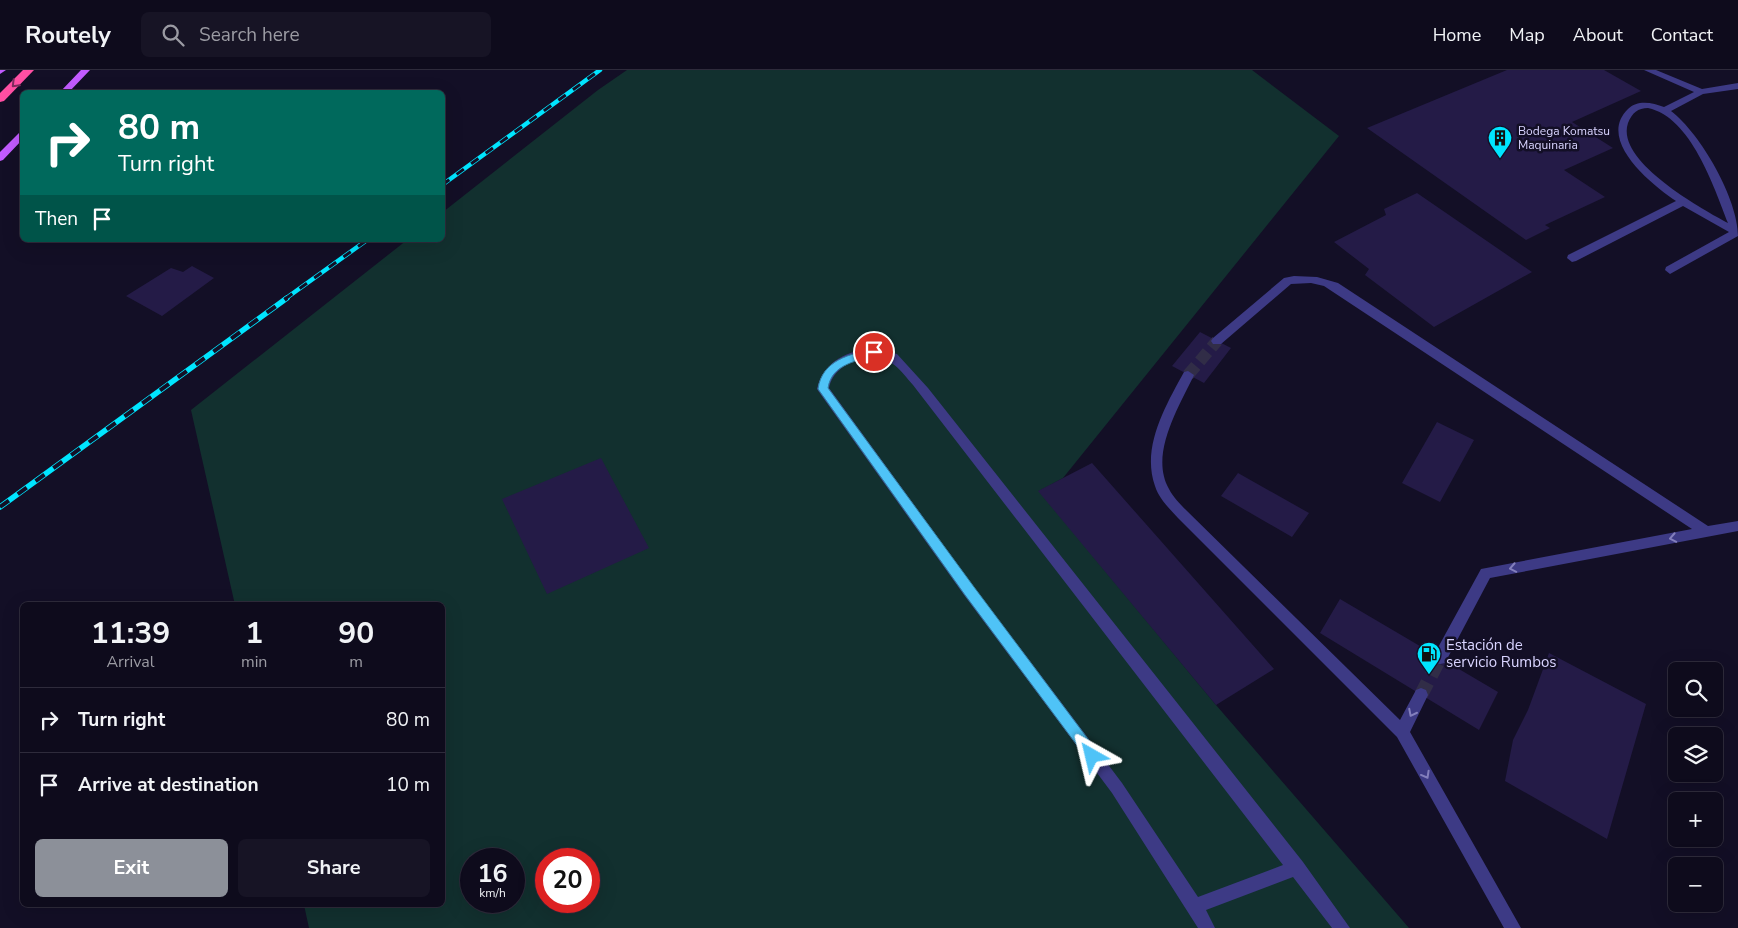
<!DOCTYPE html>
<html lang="en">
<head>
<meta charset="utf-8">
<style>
	body { margin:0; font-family:"Nunito Sans",sans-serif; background:#171425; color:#f1f3f6; height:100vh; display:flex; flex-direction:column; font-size:19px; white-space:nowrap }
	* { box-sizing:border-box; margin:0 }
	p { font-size:16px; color:#9b9ba3 }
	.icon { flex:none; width:28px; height:28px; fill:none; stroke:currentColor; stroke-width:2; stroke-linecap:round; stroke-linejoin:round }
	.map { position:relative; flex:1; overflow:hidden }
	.details { position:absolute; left:20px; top:532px; width:425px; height:305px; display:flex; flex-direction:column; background:#0e0b1c; border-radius:8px; box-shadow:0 5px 20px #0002,0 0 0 1px #2e2b3b }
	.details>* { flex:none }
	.guide { position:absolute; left:20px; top:20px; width:425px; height:152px; border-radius:8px; box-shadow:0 5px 20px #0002,0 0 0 1px #2e2b3b; background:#00695c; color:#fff; overflow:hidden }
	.tools { position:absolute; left:1668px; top:592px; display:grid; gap:10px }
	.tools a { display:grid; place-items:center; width:55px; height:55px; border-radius:8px; background:#0e0b1c; box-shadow:0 5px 20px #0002,0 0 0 1px #2e2b3b; font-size:25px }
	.speed { position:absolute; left:460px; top:778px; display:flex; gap:10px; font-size:25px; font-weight:700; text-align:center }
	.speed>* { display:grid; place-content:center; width:65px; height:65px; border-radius:50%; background:#0e0b1c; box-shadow:0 5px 20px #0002,0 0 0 1px #2e2b3b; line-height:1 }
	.speed small { font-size:12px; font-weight:400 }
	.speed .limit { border:8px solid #d22; background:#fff; color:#111 }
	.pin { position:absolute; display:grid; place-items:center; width:42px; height:42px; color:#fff; margin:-21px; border:2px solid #fff; border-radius:50%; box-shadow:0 1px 5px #0007 }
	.me { position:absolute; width:55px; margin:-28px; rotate:323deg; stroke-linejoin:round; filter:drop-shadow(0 0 4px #0008) }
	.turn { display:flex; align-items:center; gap:18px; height:105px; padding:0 15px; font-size:22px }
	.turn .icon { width:65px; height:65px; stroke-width:2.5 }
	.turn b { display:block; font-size:35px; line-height:42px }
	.then { display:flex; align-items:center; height:48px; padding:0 15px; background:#0003; gap:10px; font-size:19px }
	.eta { display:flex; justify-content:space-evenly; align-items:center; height:85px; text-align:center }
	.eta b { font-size:30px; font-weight:700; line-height:35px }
	.action { display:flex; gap:10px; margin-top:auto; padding:10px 15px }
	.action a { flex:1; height:58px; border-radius:8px; background:#8c9099; color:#fff; font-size:20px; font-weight:700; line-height:58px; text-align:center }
	.action a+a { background:#171425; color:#f1f3f6 }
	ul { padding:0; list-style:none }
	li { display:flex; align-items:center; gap:15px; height:65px; padding:0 15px; border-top:1px solid #2e2b3b }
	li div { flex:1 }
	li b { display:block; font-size:19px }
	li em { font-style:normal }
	header { display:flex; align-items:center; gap:30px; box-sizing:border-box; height:70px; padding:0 25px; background:#0e0b1c; border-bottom:1px solid #2e2b3b }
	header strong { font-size:24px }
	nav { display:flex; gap:28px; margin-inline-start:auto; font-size:18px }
	.search { width:350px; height:45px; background:#171425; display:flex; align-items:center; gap:12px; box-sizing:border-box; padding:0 18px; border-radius:8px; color:#9b9ba3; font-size:19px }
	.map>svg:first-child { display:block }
	.green { fill:#12302f; fill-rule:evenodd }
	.building { fill:#241b47 }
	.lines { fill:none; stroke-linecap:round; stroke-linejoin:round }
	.minor-tunnel-far1 { stroke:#312d47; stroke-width:12; stroke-dasharray:12 6; stroke-linecap:butt }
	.minor-tunnel { stroke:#312d47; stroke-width:14; stroke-dasharray:14 8; stroke-linecap:butt }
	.minor { fill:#3d3a85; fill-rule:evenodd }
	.major { fill:#c25bff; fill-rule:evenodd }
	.highway { fill:#ff4fa3; fill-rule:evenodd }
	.rail-far1-casing { stroke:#00e5ff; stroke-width:4.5 }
	.rail-casing { stroke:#00e5ff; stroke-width:5.5 }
	.rail-far1 { stroke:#130f26; stroke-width:3; stroke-dasharray:9; stroke-linecap:butt }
	.rail { stroke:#130f26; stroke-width:4; stroke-dasharray:11; stroke-linecap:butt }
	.oneway { stroke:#7d2c5e }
	.oneway2 { stroke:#837fbc }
	.route { fill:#4fc3f7; stroke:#337fa1 }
	.labels { text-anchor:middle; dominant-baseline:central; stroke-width:5; stroke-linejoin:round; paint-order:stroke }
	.far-poi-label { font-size:12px; fill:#d9d4ff; stroke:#130f26; text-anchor:start }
	.poi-label { font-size:15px; fill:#d9d4ff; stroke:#130f26; text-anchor:start }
</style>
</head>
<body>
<header>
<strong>Routely</strong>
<div class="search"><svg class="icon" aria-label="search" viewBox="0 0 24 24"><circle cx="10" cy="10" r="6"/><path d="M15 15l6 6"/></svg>Search here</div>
<nav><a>Home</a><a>Map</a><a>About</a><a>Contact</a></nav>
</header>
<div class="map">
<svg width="1738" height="858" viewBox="0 0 1738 858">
	<rect width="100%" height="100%" fill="#130f26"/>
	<path class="green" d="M627,0H1252L1339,66L1063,408L1039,421L1216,635L1409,858H309L304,835H442V535H235L191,340L407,170H442L443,142L598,20ZM471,789H514V831H471ZM546,789H589V831H546Z"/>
	<path class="building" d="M1507,0H1604L1641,21L1572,52L1613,78L1564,100L1605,127L1545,155L1550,158L1526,170L1367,58Z
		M1417,123L1532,202L1434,257L1365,205L1369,199L1334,172L1386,145L1384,139Z
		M192,196L214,208L162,246L126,226L171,198L183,202Z
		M1200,262L1231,278L1204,313L1172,296Z
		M1437,352L1474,370L1440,432L1402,413Z
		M601,388L649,478L547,524L502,429Z
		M1092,393L1274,599L1216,635L1038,421Z
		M1238,403L1309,443L1292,467L1221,426Z
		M1340,529L1498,622L1479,660L1320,563Z
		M1549,583L1646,634L1607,769L1505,711L1513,670L1528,640Z"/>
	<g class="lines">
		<path class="minor-tunnel-far1" d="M1188,305L1217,271"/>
		<path class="minor-tunnel" d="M1421,625L1440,588"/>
		<path class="minor" d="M1644,0H1656L1702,19L1738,13V19L1703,24L1671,41C1701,64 1738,129 1738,166L1670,204L1665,200L1666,197L1729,162L1683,136L1576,191L1572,192L1567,188L1568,185L1676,131C1652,115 1596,70 1628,39C1638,29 1653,33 1664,37L1694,22ZM1648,38C1691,47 1714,117 1728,153C1702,139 1615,91 1628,53C1632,43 1638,38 1648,38Z
			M1294,206L1317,207L1338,213L1708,456L1738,451V461L1490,508L1445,593L1440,594L1435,593L1433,588L1435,583L1481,499L1692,459L1324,216L1311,213L1291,214L1221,274H1213L1211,271L1213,268L1284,208Z
			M875,278L897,284L928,318L1303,792L1350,858H1332L1293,807L1206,840L1215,858H1198L1112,723L964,525L819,322L817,319C823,291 849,280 875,278ZM869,287C891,286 900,300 913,315L1283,795L1198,827L1122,713L974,517L829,318C833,299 851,290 869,287Z
			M1188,301L1194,305C1179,337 1149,384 1169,419C1173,427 1180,434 1186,440L1400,650L1416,620L1421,618L1426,620L1428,625L1410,662L1521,858H1504L1397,667L1178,448C1169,438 1159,429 1155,416C1141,377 1166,335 1184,302Z"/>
		<path class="major" d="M0,0H6L0,4Z
			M81,0H90L69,22H60Z
			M22,62V70L3,90L0,91V82L19,63Z"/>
		<path class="highway" d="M23,0H34L4,31L0,32V23Z"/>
		<defs>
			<path id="rail-far1" d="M442,115L600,0
				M285,229L367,170"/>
			<path id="rail" d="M0,437L287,228"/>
		</defs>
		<use href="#rail-far1" class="rail-far1-casing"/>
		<use href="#rail" class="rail-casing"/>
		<use href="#rail-far1" class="rail-far1"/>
		<use href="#rail" class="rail"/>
	</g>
	<defs><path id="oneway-chevron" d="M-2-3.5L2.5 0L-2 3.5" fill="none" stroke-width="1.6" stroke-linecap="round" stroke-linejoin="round" transform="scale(1.25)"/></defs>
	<use class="oneway" href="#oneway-chevron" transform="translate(15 14) rotate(135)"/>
	<g class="oneway2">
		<use href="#oneway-chevron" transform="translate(1673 468) rotate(169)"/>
		<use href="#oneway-chevron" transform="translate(1513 498) rotate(169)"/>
		<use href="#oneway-chevron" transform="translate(1412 643) rotate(117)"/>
		<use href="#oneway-chevron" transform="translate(1426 705) rotate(61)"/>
	</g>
	<path class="route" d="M874,279L880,282L878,285C858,291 832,293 828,318L974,517L1097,681L1099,686L1097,690L1092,692L1088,690L965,525L818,319C822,290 850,284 874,279Z"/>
	<defs>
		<symbol id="building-pin" viewBox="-11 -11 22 30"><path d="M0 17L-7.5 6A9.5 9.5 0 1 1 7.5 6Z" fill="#00e5ff" stroke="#130f26"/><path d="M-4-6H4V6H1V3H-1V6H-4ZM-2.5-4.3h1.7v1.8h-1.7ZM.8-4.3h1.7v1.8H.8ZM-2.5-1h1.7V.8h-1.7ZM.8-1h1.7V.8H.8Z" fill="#111"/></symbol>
		<symbol id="fuel-pin" viewBox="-11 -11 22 30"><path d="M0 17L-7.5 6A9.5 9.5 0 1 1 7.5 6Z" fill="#00e5ff" stroke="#130f26"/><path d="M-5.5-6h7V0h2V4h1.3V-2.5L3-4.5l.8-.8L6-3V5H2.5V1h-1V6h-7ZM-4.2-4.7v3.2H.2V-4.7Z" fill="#111"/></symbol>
	</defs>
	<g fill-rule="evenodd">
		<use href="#building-pin" x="1486" y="54" width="28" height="38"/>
		<use href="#fuel-pin" x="1415" y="570" width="28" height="38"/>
	</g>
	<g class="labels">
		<g class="far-poi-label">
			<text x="1518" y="61">Bodega Komatsu<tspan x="1518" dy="14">Maquinaria</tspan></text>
		</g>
		<g class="poi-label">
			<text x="1446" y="575">Estación de<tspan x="1446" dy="17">servicio Rumbos</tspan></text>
		</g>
	</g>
</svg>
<div class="tools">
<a><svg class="icon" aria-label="search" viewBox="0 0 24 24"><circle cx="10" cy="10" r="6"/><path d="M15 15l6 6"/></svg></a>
<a><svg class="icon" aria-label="layers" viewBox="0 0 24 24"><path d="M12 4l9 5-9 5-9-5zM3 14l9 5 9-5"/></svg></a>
<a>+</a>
<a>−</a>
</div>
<div class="speed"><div>16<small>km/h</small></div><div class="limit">20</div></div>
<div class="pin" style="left:874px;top:282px;background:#d93025"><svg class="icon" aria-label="arrive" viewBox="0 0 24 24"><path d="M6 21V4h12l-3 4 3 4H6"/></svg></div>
<svg class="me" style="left:1092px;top:686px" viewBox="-20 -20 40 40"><path d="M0-17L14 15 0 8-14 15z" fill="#4fc3f7" stroke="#fff" stroke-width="4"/></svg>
<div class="guide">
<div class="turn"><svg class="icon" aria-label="right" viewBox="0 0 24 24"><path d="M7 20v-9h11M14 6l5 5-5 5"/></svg><div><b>80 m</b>Turn right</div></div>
<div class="then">Then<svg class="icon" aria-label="arrive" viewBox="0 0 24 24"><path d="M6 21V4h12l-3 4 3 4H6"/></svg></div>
</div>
<section class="details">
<div class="eta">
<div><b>11:39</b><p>Arrival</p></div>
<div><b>1</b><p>min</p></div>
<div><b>90</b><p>m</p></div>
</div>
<ul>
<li><svg class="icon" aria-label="right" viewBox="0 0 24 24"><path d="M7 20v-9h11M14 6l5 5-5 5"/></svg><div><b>Turn right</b></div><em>80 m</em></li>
<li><svg class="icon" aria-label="arrive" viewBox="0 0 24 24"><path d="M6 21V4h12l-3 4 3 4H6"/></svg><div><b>Arrive at destination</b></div><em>10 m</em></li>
</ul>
<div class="action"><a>Exit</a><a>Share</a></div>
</section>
</div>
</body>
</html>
